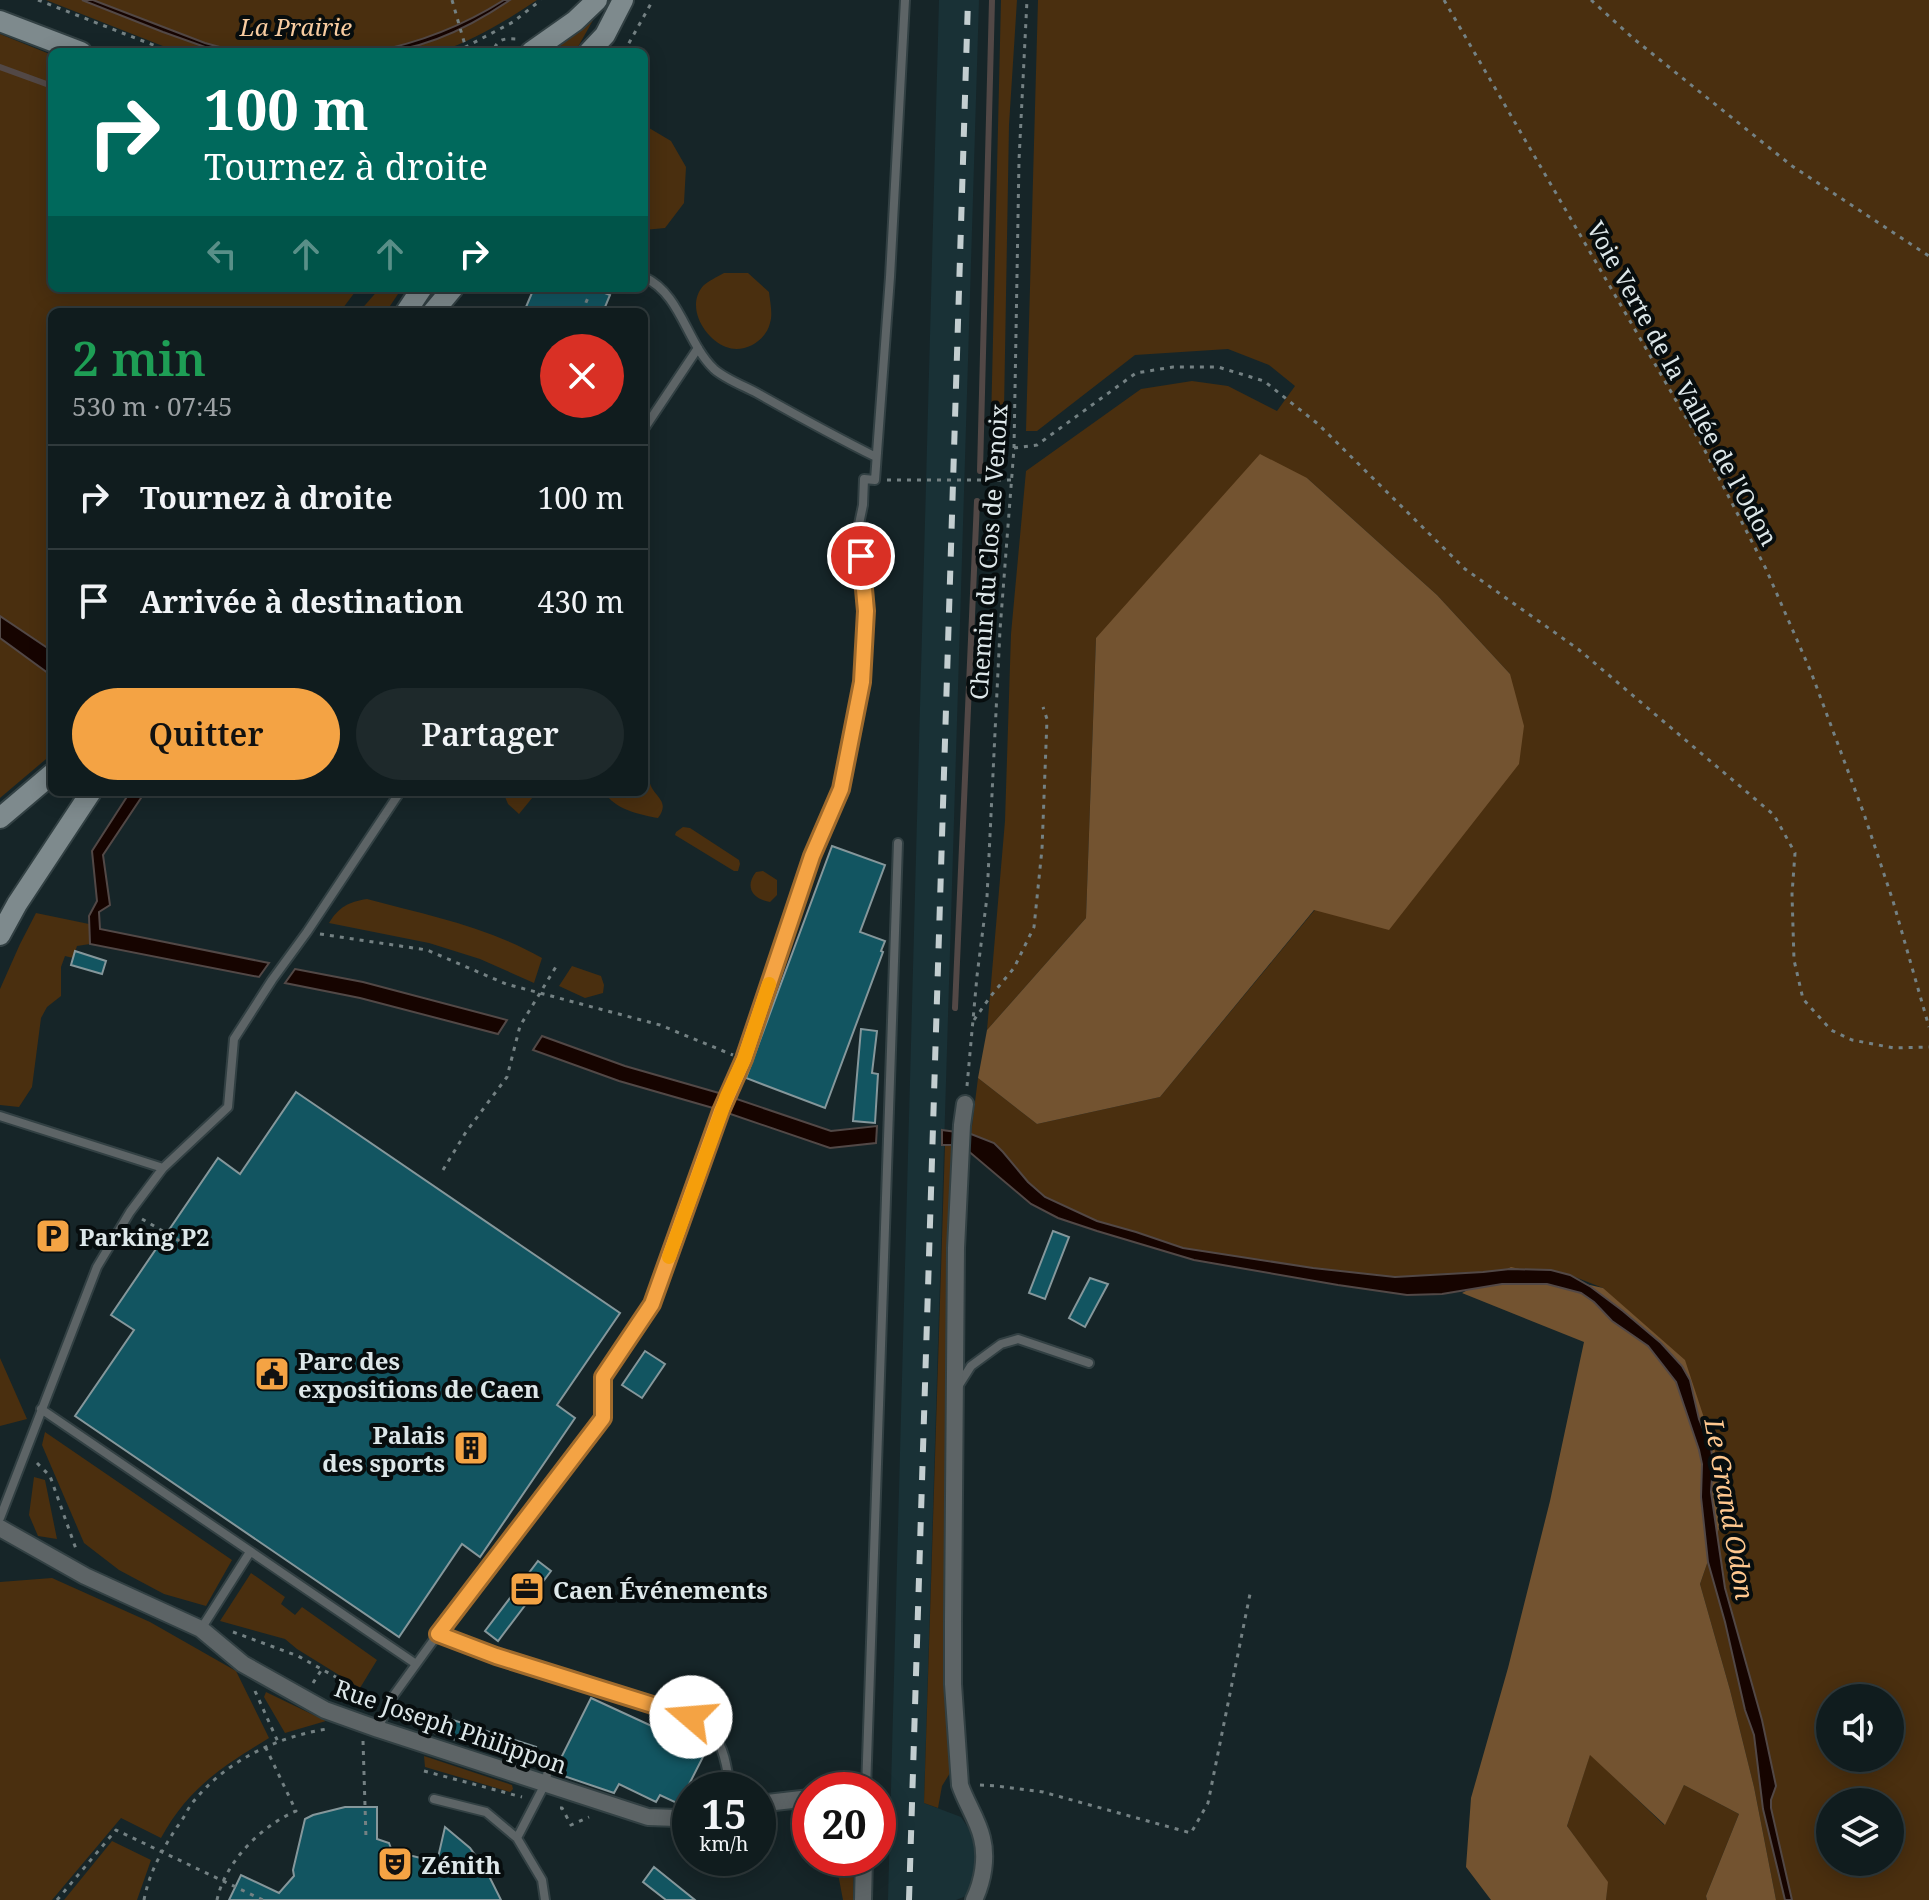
<!DOCTYPE html>
<html lang="fr">
<head>
<meta charset="utf-8">
<style>
	body { margin:0; font-family:"Noto Serif",serif; background:#1e292b; color:#f1f3f6; height:100vh; display:flex; flex-direction:column; font-size:30px; white-space:nowrap }
	* { box-sizing:border-box; margin:0 }
	p { font-size:26px; color:#9ca1a4 }
	.icon { flex:none; width:44px; height:44px; fill:none; stroke:currentColor; stroke-width:2; stroke-linecap:round; stroke-linejoin:round }
	.map { position:relative; flex:1; overflow:hidden }
	.details { position:absolute; left:48px; top:308px; width:600px; height:488px; display:flex; flex-direction:column; background:#101c1e; border-radius:12px; box-shadow:0 4px 20px #0003,0 0 0 2px #303a3c }
	.details>* { flex:none }
	.hud { position:absolute; left:48px; top:48px; width:600px; height:244px; border-radius:12px; box-shadow:0 4px 20px #0003,0 0 0 2px #303a3c; background:#00695c; color:#fff; overflow:hidden }
	.controls { position:absolute; left:1816px; top:1684px; display:grid; gap:16px }
	.controls a { display:grid; place-items:center; width:88px; height:88px; border-radius:50%; background:#101c1e; box-shadow:0 4px 20px #0003,0 0 0 2px #303a3c; font-size:40px }
	.speed { position:absolute; left:672px; top:1772px; display:flex; gap:16px; font-size:40px; font-weight:700; text-align:center }
	.speed>* { display:grid; place-content:center; width:104px; height:104px; border-radius:50%; background:#101c1e; box-shadow:0 4px 20px #0003,0 0 0 2px #303a3c; line-height:1 }
	.speed small { font-size:20px; font-weight:400 }
	.speed .limit { border:12px solid #d22; background:#fff; color:#111 }
	.pin { position:absolute; display:grid; place-items:center; width:68px; height:68px; color:#fff; margin:-34px; border:4px solid #fff; border-radius:50%; box-shadow:0 2px 8px #0007 }
	.me { position:absolute; width:88px; margin:-44px; rotate:288deg; stroke-linejoin:round; filter:drop-shadow(0 0 6px #0008) }
	.turn { display:flex; align-items:center; gap:28px; height:168px; padding:0 24px; font-size:36px }
	.turn .icon { width:104px; height:104px; stroke-width:2.5 }
	.turn b { display:block; font-size:56px; line-height:68px }
	.lanes { display:flex; align-items:center; height:76px; padding:0 24px; background:#0003; justify-content:center; gap:40px; direction:ltr }
	.lanes .off { opacity:.35 }
	.round { display:grid; place-items:center; flex:none; width:84px; height:84px; border-radius:42px; background:#1e292b }
	.overview { display:flex; align-items:center; justify-content:space-between; height:136px; padding:0 24px }
	h1 { font-size:48px; font-weight:600; line-height:60px; color:#1e9e55 }
	.cta { display:flex; gap:16px; margin-top:auto; padding:16px 24px }
	.cta a { flex:1; height:92px; border-radius:48px; background:#f4a344; color:#111; font-size:32px; font-weight:600; line-height:92px; text-align:center }
	.cta a+a { background:#1e292b; color:#f1f3f6 }
	ul { padding:0; list-style:none }
	li { display:flex; align-items:center; gap:24px; height:104px; padding:0 24px; border-top:2px solid #303a3c }
	li div { flex:1 }
	li b { display:block; font-size:30px }
	li em { font-style:normal }
	.map>svg:first-child { display:block }
	.built { fill:#193136 }
	.green { fill:#4a2f0f; fill-rule:evenodd }
	.forest { fill:#735330 }
	.water { fill:#160400; stroke:#524846; stroke-width:2 }
	.lines { fill:none; stroke-linecap:round; stroke-linejoin:round }
	.stream { stroke:#524846; stroke-width:6 }
	.building { fill:#125561; stroke:#85979b; stroke-width:2 }
	.lane-casing { stroke:#324043; stroke-width:12 }
	.street-casing { stroke:#324043; stroke-width:20 }
	.secondary-casing { stroke:#324043; stroke-width:24 }
	.path { stroke:#748183; stroke-width:3; stroke-dasharray:4 6; stroke-linecap:butt }
	.lane { stroke:#5d6466; stroke-width:8 }
	.street { stroke:#5d6466; stroke-width:16 }
	.secondary { stroke:#7e8a8d; stroke-width:20 }
	.rail { stroke:#c3ced0; stroke-width:6; stroke-dasharray:14 14; stroke-linecap:butt }
	.route-casing { stroke:#9f6a2c; stroke-width:20 }
	.route { stroke:#f4a344; stroke-width:14 }
	.slow { stroke:#f59e0b; stroke-width:14 }
	.labels { text-anchor:middle; dominant-baseline:central; stroke-width:8; stroke-linejoin:round; paint-order:stroke }
	.park-label { font-size:24px; font-style:italic; fill:#f8cca0; stroke:#070d0e }
	.street-label { font-size:24px; fill:#dde7e9; stroke:#070d0e }
	.poi-label { font-size:24px; font-weight:bold; fill:#dde7e9; stroke:#070d0e; text-anchor:start }
	.water-label { font-size:26px; font-style:italic; fill:#ffc88f; stroke:#070d0e }
</style>
</head>
<body>
<div class="map">
<svg width="1929" height="1900" viewBox="0 0 1929 1900">
	<rect width="100%" height="100%" fill="#162528"/>
	<path class="built" d="M939,0H979L924,1803L961,1817L975,1838L977,1860L974,1880L966,1896L956,1900H888Z"/>
	<path class="green" d="M46,0H537C506,21 474,40 439,52H178Z
		M1001,0H1017L1009,125L1003,467L990,466Z
		M1038,0H1929V1900H1776L1754,1787L1730,1690L1700,1584L1730,1497L1603,1288L1570,1275L1551,1270L1453,1273L1395,1277L1313,1268L1183,1248L1136,1232L1097,1221L1045,1197L1028,1182L1003,1152L994,1143L971,1134L978,1078L1037,1124L1160,1097L1510,674L1437,595L1307,478L1096,638L1086,918L987,1030L1005,821L1011,634L1026,471L1141,389L1192,381L1228,386L1277,411L1295,386L1269,365L1228,349L1135,355L1037,431H1026ZM1830,1698H1890V1758H1830ZM1830,1802H1890V1862H1830Z
		M592,12L596,15L575,52H540Z
		M0,34L52,55V288H358L340,312H52V651L0,616Z
		M644,125L671,141L686,167L684,203L665,228L644,230Z
		M724,273H748L769,292C770,302 773,314 770,323C766,341 744,354 726,347C705,339 685,307 703,286C708,281 717,277 724,273Z
		M380,288H402L386,312H359Z
		M0,638L52,676V754L0,798Z
		M644,775L649,779C651,797 672,799 658,818C641,815 613,809 605,792H644Z
		M503,792H537L519,814L508,804Z
		M683,827L690,828L739,860L740,864L738,871H734L675,835L676,832Z
		M763,871L777,880V895L770,902C753,899 744,887 756,872Z
		M367,899C427,915 488,927 542,958L534,983L480,959L429,943L329,923C339,907 348,902 367,899Z
		M36,913L89,924L90,944L77,946L73,958L65,956L61,967V996L47,1007L41,1018L32,1087L19,1107L0,1105V989L20,944Z
		M572,966L601,976L604,985L603,993L585,998L559,986Z
		M945,1145H956L954,1173L947,1379L949,1438V1733L950,1773L942,1786L938,1808L924,1803Z
		M0,1358L27,1419L0,1426Z
		M45,1432L232,1560L206,1606L164,1594L119,1570L84,1543L42,1445Z
		M34,1477L45,1480L57,1539L38,1536L29,1515Z
		M251,1573L285,1597L281,1604L295,1615L302,1607L377,1660L360,1688L297,1649L285,1639L220,1621Z
		M52,1578L150,1622L236,1671L269,1738C222,1767 189,1787 161,1838L121,1818L52,1900H0V1582Z
		M266,1692L326,1721L285,1733L264,1697Z
		M1590,1754L1664,1825L1684,1785L1739,1814L1706,1896L1707,1900H1606L1607,1882L1567,1826Z
		M424,1756L512,1785L513,1789L510,1792L425,1767Z
		M112,1841L151,1860L137,1900H64Z
		M835,1858H854L853,1900H843Z"/>
	<path class="forest" d="M1260,454L1307,478L1437,595L1510,674L1524,726L1519,764L1389,930L1314,910L1160,1097L1037,1124L978,1078L987,1030L1086,918L1096,638Z
		M1511,1267L1603,1288L1685,1360L1730,1497L1700,1584L1730,1690L1754,1787L1776,1900H1707L1706,1896L1739,1814L1684,1785L1665,1825L1590,1755L1567,1826L1608,1882L1606,1900H1491L1466,1867L1471,1798L1508,1668L1550,1501L1584,1342L1462,1293Z"/>
	<path class="water" d="M82,0H93L205,43L238,52H219L163,32Z
		M504,0H510C470,27 422,52 372,52C419,43 463,26 504,0Z
		M0,616L52,651V676L0,638Z
		M130,792H145L103,855L110,905L99,912L100,929L269,963L259,977L90,944L89,916L97,901L92,851Z
		M295,969L363,982L507,1020L498,1034L360,998L285,983Z
		M542,1036L625,1066L719,1093L831,1131L877,1126L876,1143L830,1148L713,1108L619,1081L533,1050Z
		M942,1130L971,1134L994,1143L1003,1152L1028,1182L1045,1197L1097,1221L1136,1232L1183,1248L1313,1268L1395,1277L1483,1272L1510,1269L1551,1270L1570,1275L1591,1287L1623,1311L1661,1343L1682,1366L1690,1380L1699,1419L1711,1448L1713,1464L1711,1492L1725,1588L1762,1720L1776,1786L1771,1800V1808L1792,1900H1785L1763,1809L1754,1735L1745,1710L1725,1622L1708,1562L1701,1497L1702,1464L1699,1450L1676,1382L1648,1346L1612,1321L1594,1302L1581,1293L1547,1284H1502L1442,1294L1407,1295L1338,1285L1194,1260L1097,1231L1058,1218L1031,1204L966,1149L956,1145H942Z"/>
	<g class="lines">
		<path class="stream" d="M0,67L52,86
			M980,471L992,0
			M955,1008L977,501"/>
	</g>
	<path class="building" d="M534,288H592L610,295L603,312H539L526,307Z
		M832,846L885,865L860,932L885,941L881,951L883,952L825,1108L746,1078Z
		M75,951L106,961L102,974L71,965Z
		M861,1029L877,1031L872,1073L878,1074L875,1123L853,1121Z
		M296,1092L620,1313L557,1405L575,1418L480,1557L462,1544L399,1637L75,1416L134,1330L111,1315L218,1158L240,1174Z
		M1053,1231L1069,1237L1045,1299L1029,1293Z
		M1090,1278L1108,1284L1085,1327L1069,1318Z
		M645,1351L665,1364L642,1398L622,1385Z
		M538,1561L551,1571L498,1641L485,1631Z
		M591,1698L706,1751L679,1804L660,1795L656,1802L619,1784L614,1793L558,1774L556,1768Z
		M422,1710L536,1747L530,1764L416,1727Z
		M345,1807H377V1839L389,1843L392,1851L437,1862L445,1827L470,1848L486,1870L501,1900H229L241,1875L279,1893L294,1876L293,1870L305,1819L313,1815Z
		M654,1867L695,1900H666L643,1882Z"/>
	<g class="lines">
		<defs>
			<path id="lane" d="M644,277C681,294 686,342 714,369C725,379 744,386 757,393C796,415 836,437 876,457
				M644,429L698,348
				M0,1116L163,1168
				M957,1388L971,1366L1001,1344L1018,1339L1089,1363
				M41,1409L416,1664
				M0,1518L97,1267L130,1212L163,1168L228,1107L234,1039L272,980L307,932L400,792
				M201,1629L250,1552
				M438,1634L496,1656L691,1717C726,1740 723,1752 731,1790
				M378,1729L391,1699L438,1634L603,1418V1377L652,1304L727,1096L744,1059L812,856L841,789L862,682L866,611L858,529L863,505L864,479L875,480L890,277L905,0
				M866,1790L898,843
				M434,1799L486,1812L517,1838
				M545,1900L542,1880L517,1838L545,1784L549,1766"/>
			<path id="street" d="M965,1104L962,1125L956,1248L953,1622V1684L960,1785C966,1803 978,1820 982,1838C987,1858 983,1881 974,1900
				M0,1528L85,1576L201,1629L243,1664L325,1710L378,1729L648,1817L677,1818L690,1815
				M758,1804L810,1798
				M863,1900L864,1858"/>
			<path id="secondary" d="M0,21L81,52
				M531,52L575,21L597,0
				M589,52L605,35L623,0
				M406,312L422,288
				M433,312L453,288
				M0,818L52,774
				M0,935L17,904L91,792"/>
		</defs>
		<use href="#lane" class="lane-casing"/>
		<use href="#street" class="street-casing"/>
		<use href="#secondary" class="secondary-casing"/>
		<path class="path" d="M38,0L171,52
			M452,0L467,52
			M1444,0L1703,447L1766,569L1811,672L1864,814L1893,901L1929,1027
			M1591,0L1634,39L1792,166L1929,256
			M465,48L472,50L495,47C500,37 508,39 517,39
			M456,52L513,22L541,0
			M624,52L653,0
			M582,312L592,288
			M1014,448L1037,445L1136,373L1173,367H1218L1264,381L1318,424L1465,569L1578,649L1774,815L1795,853L1792,894L1794,960L1803,999L1831,1030L1852,1040L1894,1048L1929,1047
			M887,480H1011
			M320,934L427,950L506,984L660,1025L733,1055
			M974,1020L990,997L1014,968L1034,927L1042,849L1047,719L1043,707
			M967,1086L977,976L987,897L1000,630L1014,448L1019,160L1027,0
			M443,1170L466,1132L507,1077L520,1026L557,965
			M142,1219L190,1247
			M37,1463L50,1476L76,1549
			M233,1632L298,1656L377,1700
			M313,1683L322,1669
			M255,1691L278,1742
			M363,1741L366,1838
			M424,1771L522,1797
			M980,1785L997,1786L1043,1792L1191,1833L1208,1803L1250,1594
			M560,1808H562L571,1825L589,1817
			M57,1900L116,1830L263,1900
			M144,1900C149,1873 162,1850 177,1827C182,1821 186,1813 190,1806C222,1763 275,1737 327,1729
			M217,1900C225,1862 261,1826 296,1811L265,1746"/>
		<use href="#lane" class="lane"/>
		<use href="#street" class="street"/>
		<use href="#secondary" class="secondary"/>
		<path class="rail" d="M909,1900L968,0"/>
	</g>
	<g class="lines">
		<defs>
			<path id="route" d="M691,1717L496,1656L438,1634L603,1418V1377L652,1304L721,1111L744,1059L812,856L841,789L862,682L866,611L861,556"/>
		</defs>
		<use href="#route" class="route-casing"/>
		<use href="#route" class="route"/>
		<path class="slow" d="M669,1257L727,1096L744,1059L769,984"/>
	</g>
	<defs>
		<symbol id="parking-square" viewBox="-11 -11 22 22"><rect x="-9" y="-9" width="18" height="18" rx="4" fill="#f4a344" stroke="#070d0e"/><path d="M-3.5-5.5H1a3.5 3.5 0 0 1 0 7H-1V5.5H-3.5ZM-1-3.4V-.6H.8a1.4 1.4 0 0 0 0-2.8Z" fill="#111"/></symbol>
		<symbol id="civic-square" viewBox="-11 -11 22 22"><rect x="-9" y="-9" width="18" height="18" rx="4" fill="#f4a344" stroke="#070d0e"/><path d="M-.6-6.5H3V-4.5H.6V-3L4-1V1h2V6H-6V1h2V-1L-.6-3ZM-1.2 2.5V6h2.4V2.5Z" fill="#111"/></symbol>
		<symbol id="building-square" viewBox="-11 -11 22 22"><rect x="-9" y="-9" width="18" height="18" rx="4" fill="#f4a344" stroke="#070d0e"/><path d="M-4-6H4V6H1V3H-1V6H-4ZM-2.5-4.3h1.7v1.8h-1.7ZM.8-4.3h1.7v1.8H.8ZM-2.5-1h1.7V.8h-1.7ZM.8-1h1.7V.8H.8Z" fill="#111"/></symbol>
		<symbol id="office-square" viewBox="-11 -11 22 22"><rect x="-9" y="-9" width="18" height="18" rx="4" fill="#f4a344" stroke="#070d0e"/><path d="M-6-3h4V-5.5h4V-3h4V5H-6ZM-1-4.5V-3h2v-1.5ZM-6 0V1H6V0Z" fill="#111"/></symbol>
		<symbol id="theatre-square" viewBox="-11 -11 22 22"><rect x="-9" y="-9" width="18" height="18" rx="4" fill="#f4a344" stroke="#070d0e"/><path d="M-5-5.5Q0-4 5-5.5V0Q5 5 0 6Q-5 5-5 0ZM-3.3-2.5H-1v1.5H-3.3ZM1-2.5H3.3v1.5H1ZM-2.8 1Q0 5.5 2.8 1Z" fill="#111"/></symbol>
	</defs>
	<g fill-rule="evenodd">
		<use href="#parking-square" x="33" y="1216" width="40" height="40"/>
		<use href="#civic-square" x="252" y="1354" width="40" height="40"/>
		<use href="#building-square" x="451" y="1428" width="40" height="40"/>
		<use href="#office-square" x="507" y="1569" width="40" height="40"/>
		<use href="#theatre-square" x="375" y="1844" width="40" height="40"/>
	</g>
	<g class="labels">
		<g class="park-label">
			<text x="296" y="26">La Prairie</text>
		</g>
		<g class="street-label">
			<text transform="translate(1683 383) rotate(61)">Voie Verte de la Vallée de l'Odon</text>
			<text transform="translate(988 552) rotate(-86)">Chemin du Clos de Venoix</text>
			<text transform="translate(451 1726) rotate(19)">Rue Joseph Philippon</text>
		</g>
		<g class="poi-label">
			<text x="79" y="1236">Parking P2</text>
			<text x="298" y="1360">Parc des<tspan x="298" dy="28">expositions de Caen</tspan></text>
			<text x="445" y="1434" text-anchor="end">Palais<tspan x="445" dy="28">des sports</tspan></text>
			<text x="553" y="1589">Caen Événements</text>
			<text x="421" y="1864">Zénith</text>
		</g>
		<g class="water-label">
			<text transform="translate(1730 1509) rotate(80)">Le Grand Odon</text>
		</g>
	</g>
</svg>
<div class="controls">
<a><svg class="icon" aria-label="sound" viewBox="0 0 24 24"><path d="M4 9h4l5-4v14l-5-4H4zM17 9q2 3 0 6"/></svg></a>
<a><svg class="icon" aria-label="layers" viewBox="0 0 24 24"><path d="M12 4l9 5-9 5-9-5zM3 14l9 5 9-5"/></svg></a>
</div>
<div class="speed"><div>15<small>km/h</small></div><div class="limit">20</div></div>
<div class="pin" style="left:861px;top:556px;background:#d93025"><svg class="icon" aria-label="arrive" viewBox="0 0 24 24"><path d="M6 21V4h12l-3 4 3 4H6"/></svg></div>
<svg class="me" style="left:691px;top:1717px" viewBox="-20 -20 40 40"><circle r="19" fill="#fff"/><path d="M0-13L10 11 0 6-10 11z" fill="#f4a344"/></svg>
<div class="hud">
<div class="turn"><svg class="icon" aria-label="right" viewBox="0 0 24 24"><path d="M7 20v-9h11M14 6l5 5-5 5"/></svg><div><b>100 m</b>Tournez à droite</div></div>
<div class="lanes"><svg class="icon off" aria-label="left" viewBox="0 0 24 24"><path d="M17 20v-9H6M10 6l-5 5 5 5"/></svg><svg class="icon off" aria-label="ahead" viewBox="0 0 24 24"><path d="M12 20V5M6 11l6-6 6 6"/></svg><svg class="icon off" aria-label="ahead" viewBox="0 0 24 24"><path d="M12 20V5M6 11l6-6 6 6"/></svg><svg class="icon" aria-label="right" viewBox="0 0 24 24"><path d="M7 20v-9h11M14 6l5 5-5 5"/></svg></div>
</div>
<section class="details">
<div class="overview"><div><h1>2 min</h1><p>530 m · 07:45</p></div><a class="round" style="background:#d93025;color:#fff"><svg class="icon" aria-label="close" viewBox="0 0 24 24"><path d="M6 6l12 12M18 6L6 18"/></svg></a></div>
<ul>
<li><svg class="icon" aria-label="right" viewBox="0 0 24 24"><path d="M7 20v-9h11M14 6l5 5-5 5"/></svg><div><b>Tournez à droite</b></div><em>100 m</em></li>
<li><svg class="icon" aria-label="arrive" viewBox="0 0 24 24"><path d="M6 21V4h12l-3 4 3 4H6"/></svg><div><b>Arrivée à destination</b></div><em>430 m</em></li>
</ul>
<div class="cta"><a>Quitter</a><a>Partager</a></div>
</section>
</div>
</body>
</html>
